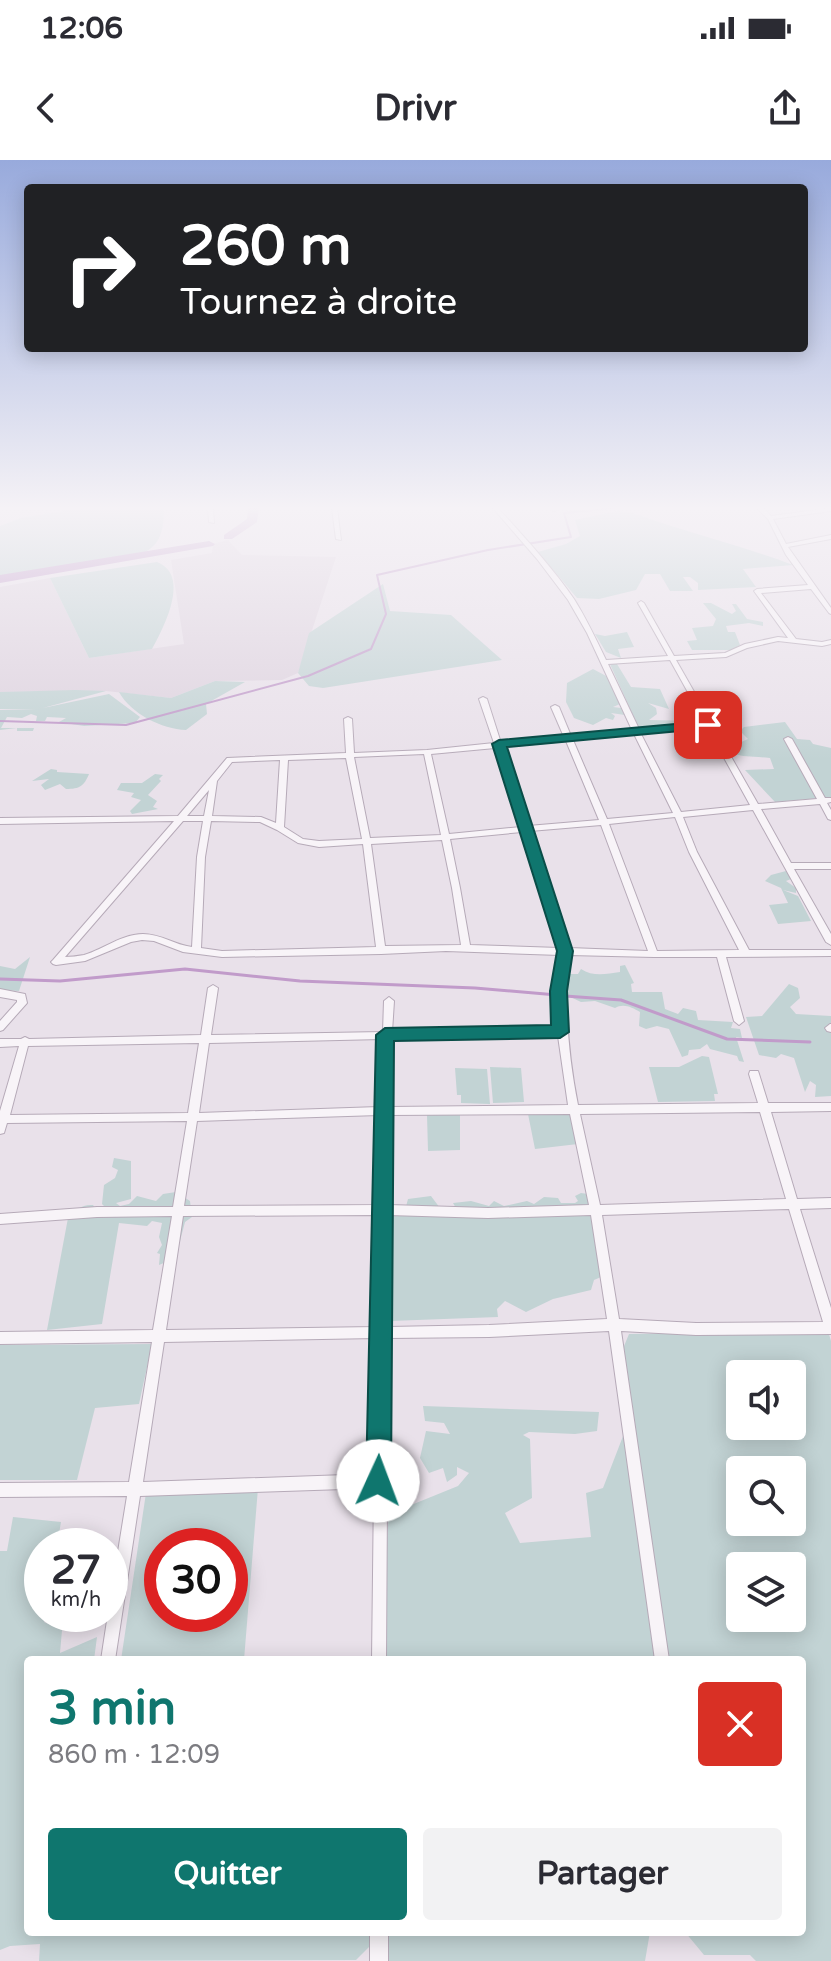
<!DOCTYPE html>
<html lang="fr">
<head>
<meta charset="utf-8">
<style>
	body { margin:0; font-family:"Varela Round",sans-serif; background:#f2f2f3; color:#2b2b33; height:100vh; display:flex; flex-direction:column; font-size:30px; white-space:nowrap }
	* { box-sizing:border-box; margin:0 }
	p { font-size:26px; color:#7c7c81 }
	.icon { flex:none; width:44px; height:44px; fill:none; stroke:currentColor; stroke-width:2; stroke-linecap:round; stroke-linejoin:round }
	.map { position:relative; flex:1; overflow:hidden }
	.panel { position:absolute; left:24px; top:1496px; width:782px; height:280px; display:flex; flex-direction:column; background:#fff; border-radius:8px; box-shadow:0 4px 20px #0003 }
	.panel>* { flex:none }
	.top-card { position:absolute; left:24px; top:24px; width:784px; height:168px; border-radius:8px; box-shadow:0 4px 20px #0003; background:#202124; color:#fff; overflow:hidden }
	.fabs { position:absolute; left:726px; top:1200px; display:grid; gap:16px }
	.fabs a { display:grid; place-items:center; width:80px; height:80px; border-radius:8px; background:#fff; box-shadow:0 4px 20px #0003; font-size:40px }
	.speed { position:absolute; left:24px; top:1368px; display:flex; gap:16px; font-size:40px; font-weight:700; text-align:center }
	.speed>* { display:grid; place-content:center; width:104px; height:104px; border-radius:50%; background:#fff; box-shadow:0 4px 20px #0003; line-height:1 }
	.speed small { font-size:20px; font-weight:400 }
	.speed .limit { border:12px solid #d22; background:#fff; color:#111 }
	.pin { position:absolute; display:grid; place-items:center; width:68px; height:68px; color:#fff; margin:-34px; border-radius:16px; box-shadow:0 4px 12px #0006 }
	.me { position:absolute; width:88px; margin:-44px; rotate:2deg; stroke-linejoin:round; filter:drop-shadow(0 0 6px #0008) }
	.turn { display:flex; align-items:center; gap:28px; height:168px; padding:0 24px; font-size:36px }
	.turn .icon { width:104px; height:104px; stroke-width:2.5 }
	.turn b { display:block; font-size:56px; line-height:68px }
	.round { display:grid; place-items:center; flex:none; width:84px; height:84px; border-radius:8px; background:#f2f2f3 }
	.overview { display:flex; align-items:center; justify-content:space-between; height:136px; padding:0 24px }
	h1 { font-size:48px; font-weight:700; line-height:60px; color:#0f766e }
	.action { display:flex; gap:16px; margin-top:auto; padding:16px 24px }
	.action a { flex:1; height:92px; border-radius:8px; background:#0f766e; color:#fff; font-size:32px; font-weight:700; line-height:92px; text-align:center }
	.action a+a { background:#f2f2f3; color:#2b2b33 }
	.status { display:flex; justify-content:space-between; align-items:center; height:56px; padding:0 40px; background:#fff; direction:ltr }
	.status svg { height:22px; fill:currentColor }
	header { display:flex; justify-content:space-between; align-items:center; height:104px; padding:0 24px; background:#fff; font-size:36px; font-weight:700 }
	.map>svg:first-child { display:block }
	.built { fill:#ded3df }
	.green { fill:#c2d3d4; fill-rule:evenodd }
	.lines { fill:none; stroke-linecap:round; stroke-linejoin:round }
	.stream-far1 { stroke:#c19bca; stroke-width:2 }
	.stream { stroke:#c19bca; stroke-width:3 }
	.river { fill:#c19bca; fill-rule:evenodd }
	.street-casing { stroke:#b6aab8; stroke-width:2 }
	.street { fill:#f8f4f8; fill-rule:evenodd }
	.route { fill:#0f766e; stroke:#0a4d48; stroke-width:2 }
</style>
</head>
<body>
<div class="status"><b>12:06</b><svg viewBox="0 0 49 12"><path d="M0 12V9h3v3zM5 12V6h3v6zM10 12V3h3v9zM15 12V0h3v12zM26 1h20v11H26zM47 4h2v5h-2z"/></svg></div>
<header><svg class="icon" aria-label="back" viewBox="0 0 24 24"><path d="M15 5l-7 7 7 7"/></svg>Drivr<svg class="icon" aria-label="share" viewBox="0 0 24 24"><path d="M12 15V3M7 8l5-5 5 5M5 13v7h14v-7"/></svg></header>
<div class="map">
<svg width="831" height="1801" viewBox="0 0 831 1801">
	<rect width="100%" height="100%" fill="#e9e1ea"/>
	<path class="built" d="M228,380L242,395L336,397L298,513L282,520L215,521L171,538L106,531L0,532V427L50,418L89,498L184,484L171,400L212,393L213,384Z"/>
	<path class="green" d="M82,348H160L164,351C163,374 160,386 138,396L0,419V366L21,358Z
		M617,351C636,352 648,359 665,364C708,378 751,389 793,405L743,409L756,427L698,430V423L690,417H683L693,431H670L660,414H645L636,430L599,439L577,438L538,392L566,384L580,376L575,360Z
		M157,402C191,415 164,467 152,489L89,498L50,418Z
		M383,424L390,451L451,455L502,500L323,528L309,526L298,513L309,473Z
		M703,443H711L732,454L736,451L732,444H736L747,459L763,462V466L749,463L726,466L728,472H735L740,485L732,490H692L687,481L697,480L692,468L713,466L716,459Z
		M627,472L634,487L618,489L621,498L606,492L595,474L605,476Z
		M610,504H617L631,527L660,529L669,549L648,543L656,548L657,554L649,560L700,561L702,564L639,569Z
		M593,509L610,518L620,544L613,547L621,548L625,555L611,553L615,556L613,560L606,558L593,565L574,558L566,542L567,523Z
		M215,521L245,522L206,544L207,554L186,570C162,569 131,554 119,532L171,538Z
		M75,530L106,531L43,548L109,534L140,557L135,563L84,566L59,562L66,558L47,557L45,561H36L37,556L31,554L22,558L7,557L1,568H34L33,571H17V568L0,570V550H36L0,549V532Z
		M785,562L797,579L810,580L813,584L831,588V637L775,642L745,610L774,609L770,598C735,594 735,602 713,569L722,573L727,581L739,583L748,579L740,571L744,567Z
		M51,609L57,610V612L89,614C84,626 80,629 66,629L60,624L45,630L41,625L49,619L32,621Z
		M155,614L163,615L159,619L161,621L148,635L157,641L153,647L158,649L132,654L130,651L141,640L131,637L134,633L117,630L121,623H142Z
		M786,711L791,719L786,721L796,728V733L783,730L798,736L811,761L778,764L769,745L788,743L781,728L765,721L771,715Z
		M30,797L19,831L0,830V806L15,809Z
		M625,805L634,823L631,824L632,832H662L665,849L678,854L683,848L696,851L698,860L733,862L731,868L740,869L742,878L736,877L744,902L739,901L737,896L710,889L707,884L700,889L689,890L688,895L682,897L669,869L657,866L646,869L639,866L640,852C632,847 623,843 615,848L595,841L581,842L562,833L568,818L566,814H578L581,809C593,817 606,814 620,812V806Z
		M789,824L798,828L800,838L790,847L796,854L831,856V936L815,937L816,925L810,921L805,932L794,898L781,894L776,898L759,895L746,857L762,856Z
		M702,896L709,897L718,934H714L715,941L658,942L649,907H679Z
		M490,907L521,908L524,942L493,943Z
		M455,908L487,909L490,944L461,943V935H457Z
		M460,949V990L428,991L427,955L424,954Z
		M567,952L572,956L578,984L535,989L528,954Z
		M114,998L131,1001V1039L116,1043L120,1046L129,1044L137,1036L156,1041L163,1034L176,1032L190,1041L192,1057L185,1062L180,1081L175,1082L166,1102L159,1105L160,1094L157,1093L162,1085L159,1077L162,1063L152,1061L147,1066L119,1063L102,1164L47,1170L68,1058C75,1050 82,1044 93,1045L102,1057H107V1049L102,1044L104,1025L115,1018L118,1010L112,1007Z
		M581,1033L588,1034L601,1117L594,1120L591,1130L553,1139L526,1152L505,1141L497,1149L498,1157L390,1161L389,1055L404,1054L408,1039L431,1036L440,1048L457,1050L453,1043L471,1041L489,1046L494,1041L504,1046L527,1041L534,1044L544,1037L558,1038L561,1043H575L578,1041L575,1036Z
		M828,1171L831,1181V1801H756L750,1795H704L685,1772H802V1500H384L383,1423L389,1354L458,1326L469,1313L457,1307V1315L447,1322L443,1308L429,1313L420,1298L426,1271L450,1274L444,1263L425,1261L423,1246L599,1252L597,1271L575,1274L529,1272L523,1275L530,1279L532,1338L505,1353L520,1383L591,1377L586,1333L603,1328L625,1271L615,1208L629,1174ZM740,1214H792V1266H740ZM740,1310H792V1362H740ZM740,1406H792V1458H740Z
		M152,1184L139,1244L95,1248L77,1320H0V1185Z
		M258,1328L244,1500H121L146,1333ZM162,1386H230V1454H162Z
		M13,1357L61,1362L57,1386H42V1454H45L44,1462L62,1470L60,1493L97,1477L94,1500H28V1772H378V1778L356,1800L39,1801L40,1784L10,1786L0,1790V1391H7Z
		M383,1772H650L645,1801H383Z"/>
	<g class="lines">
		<path class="stream-far1" d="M0,561L126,565L308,516L371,489L386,454L377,415L488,390L571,377L564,353L614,348"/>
		<path class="stream" d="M0,819L60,821L185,809L300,821L475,828L557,835
			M565,836L621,840L727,879L810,882"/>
		<path class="river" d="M248,348H259L257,362L232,379H224V375L247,359Z
			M209,381L215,384L213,386L0,423V415Z"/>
		<defs>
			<path id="street" d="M208,348H213L214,363L209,362Z
				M332,348H337L341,380L336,379Z
				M493,348H498C524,377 551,406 574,439C586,458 596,479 606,500L668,496L638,443L641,441L644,443L674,496L725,493L745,484L778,477L788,478L754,431L757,429L808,425L786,395L768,359L757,348H763L771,356L831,348V351L773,359L786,384L831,375V379L788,387L831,448V454L829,453L811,429L761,433L796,479L822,482L831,480V484L822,486L778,481L747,488L726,497L676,500L758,644L817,639L784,579L788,577L792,579L825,638H831V642L827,643L831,650V660L828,659L820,644L761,649L791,703H831V709H794L831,774V785L826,782L753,650L683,657L697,692L749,790H831V796L726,797L744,861L739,865L734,861L717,797H654L569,795C564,846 568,894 578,945L758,943L749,914L750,911H758L759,914L768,943H831V951L771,952L797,1039L831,1038V1048L800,1049L831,1148V1174L696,1175L621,1171L669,1500H655L609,1171L489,1177L388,1178L386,1500H372L374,1328L140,1336L115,1500H101L108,1454H110V1441L127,1336L0,1337V1323L129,1322L152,1182L0,1184V1172L153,1170L172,1056L97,1057L0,1064V1054L97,1047H173L187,961L7,963L4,973L0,974V951L19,886L0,887V879H21L25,877L29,879L201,875L208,828L213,825L218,828L211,875L383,872L384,841L389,837L394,841L392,872L557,868V827L560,795L446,791L381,794L222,797L183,792L154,781L142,780L131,782L85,801L56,805L53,804L51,802L53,800L174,661L0,664V658L178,656L227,598L346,593L344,559L348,557L352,559L354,593L427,590L494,583L479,539L483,537L487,539L501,583L564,577L551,547L555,545L559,547L571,576L632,570L587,473L568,440L537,399ZM670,500L705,563L639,569L608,504ZM707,567L750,645L681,652L641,574ZM634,574L673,653L607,659L573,580ZM566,581L599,660L528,666L502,587ZM495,588L521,667L449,674L431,594ZM424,594L441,675L370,678L354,597ZM346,598L362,679L319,681L303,679L284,667L288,600ZM280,600L276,663L261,657L212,656L217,621L232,602ZM209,630L204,656H187ZM675,657L689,692L739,790L657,791L609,664ZM183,661H203L197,697L192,787C175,785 161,774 143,774C122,774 104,789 84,795C78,796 71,797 65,797ZM211,661L260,662L277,670L298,683L319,687L363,684L376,787L222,791L201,788L205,697ZM601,665L648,791L569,788L530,671ZM522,672L559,788L470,785L460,728L450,679ZM442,680L452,728L461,785L385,786L371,684ZM558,876L568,945L389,947L392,879ZM382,879L379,947L199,953L209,883ZM199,883L188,953L10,955L28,886ZM760,952L786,1039L600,1045L580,954ZM570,954L589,1045L488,1048L389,1045V955ZM379,955L378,1045L184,1046L197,961ZM789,1049L823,1162L696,1163L619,1159L602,1055ZM377,1055L376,1167L166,1170L183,1056ZM389,1055L488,1058L591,1055L607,1159L489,1165L388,1167ZM376,1178L374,1314L143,1322L164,1182Z
				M550,348H556L558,350L553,351Z
				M0,829L25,834L27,843L3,870L0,871V861L17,842V840L0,837Z
				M830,864H831V872L827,871L825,868Z
				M370,1772H388V1801H370Z"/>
		</defs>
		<use href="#street" class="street-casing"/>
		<use href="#street" class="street"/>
	</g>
	<linearGradient id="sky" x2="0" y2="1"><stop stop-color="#98aadc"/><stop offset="0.58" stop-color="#f5f2f6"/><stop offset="1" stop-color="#f5f2f6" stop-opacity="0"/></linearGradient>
	<rect width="831" height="600" fill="url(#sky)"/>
	<path class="route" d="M708,561L714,565L712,568L507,587L573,791L567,831L569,872L560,878L394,881L391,1321L387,1329L378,1333L370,1329L366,1321L376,875L385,868L551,865L550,831L557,791L492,584L499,580Z"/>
</svg>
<div class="fabs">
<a><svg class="icon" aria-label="sound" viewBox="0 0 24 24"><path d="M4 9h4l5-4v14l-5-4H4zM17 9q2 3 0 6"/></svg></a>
<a><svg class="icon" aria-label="search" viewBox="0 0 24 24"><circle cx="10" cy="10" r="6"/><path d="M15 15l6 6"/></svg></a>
<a><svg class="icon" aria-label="layers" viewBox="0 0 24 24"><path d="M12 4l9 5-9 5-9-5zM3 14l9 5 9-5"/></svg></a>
</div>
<div class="speed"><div>27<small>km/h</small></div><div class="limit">30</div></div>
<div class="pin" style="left:708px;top:565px;background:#d93025"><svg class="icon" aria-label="arrive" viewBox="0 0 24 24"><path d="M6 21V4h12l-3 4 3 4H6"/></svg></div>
<svg class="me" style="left:378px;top:1321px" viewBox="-20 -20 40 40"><circle r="19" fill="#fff"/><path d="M0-13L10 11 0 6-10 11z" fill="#0f766e"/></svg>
<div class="top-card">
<div class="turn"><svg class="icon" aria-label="right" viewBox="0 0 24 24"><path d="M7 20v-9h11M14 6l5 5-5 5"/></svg><div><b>260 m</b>Tournez à droite</div></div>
</div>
<section class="panel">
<div class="overview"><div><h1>3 min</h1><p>860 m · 12:09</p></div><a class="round" style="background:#d93025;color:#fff"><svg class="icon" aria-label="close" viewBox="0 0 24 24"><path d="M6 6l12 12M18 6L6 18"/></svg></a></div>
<div class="action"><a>Quitter</a><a>Partager</a></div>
</section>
</div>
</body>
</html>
